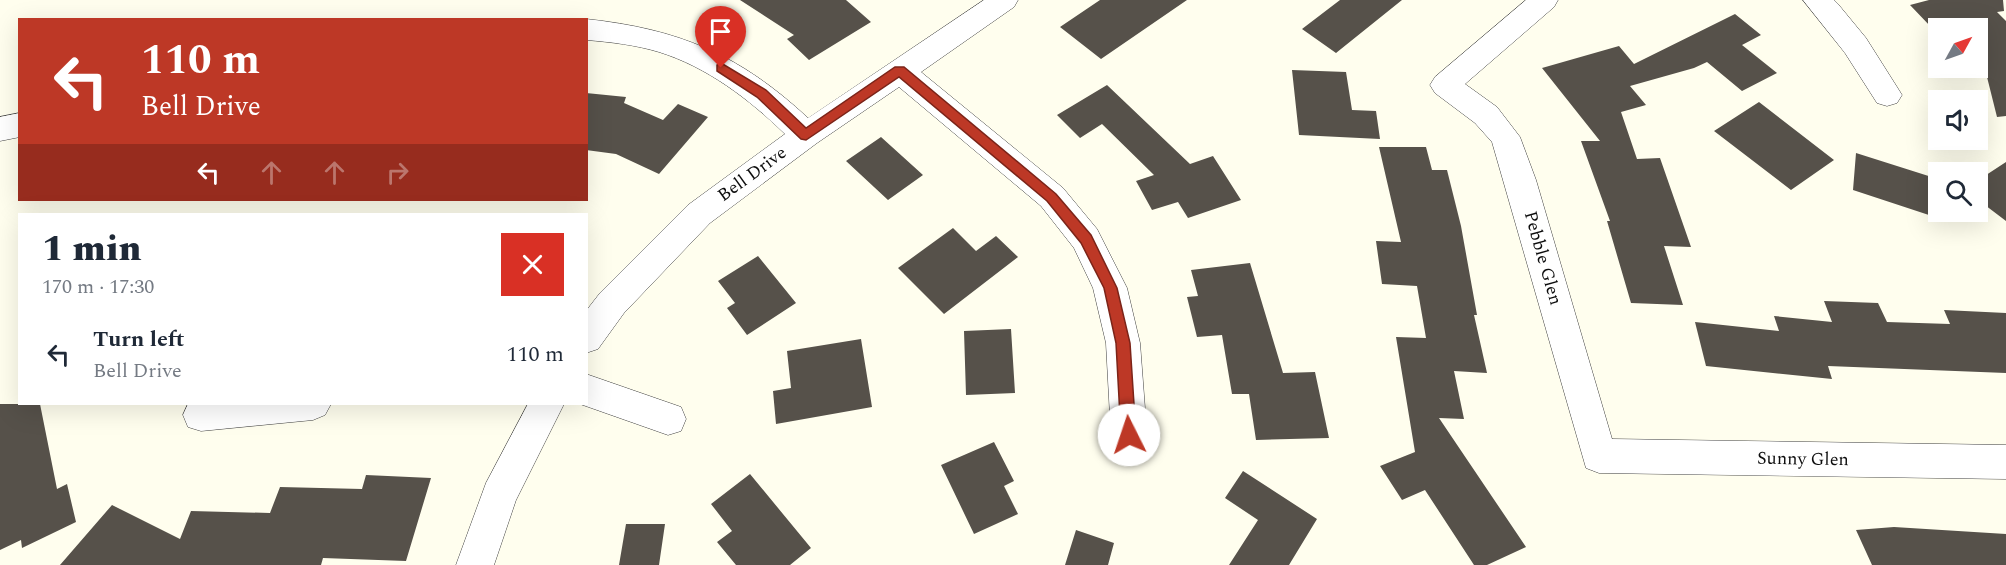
<!DOCTYPE html>
<html lang="en">
<head>
<meta charset="utf-8">
<style>
	body { margin:0; font-family:Spectral,serif; background:#f6f6f7; color:#1f2937; height:100vh; display:flex; flex-direction:column; font-size:22px; white-space:nowrap }
	* { box-sizing:border-box; margin:0 }
	p { font-size:20px; color:#747a83 }
	.icon { flex:none; width:33px; height:33px; fill:none; stroke:currentColor; stroke-width:2; stroke-linecap:round; stroke-linejoin:round }
	.map { position:relative; flex:1; overflow:hidden }
	.panel { position:absolute; left:18px; top:213px; width:570px; height:192px; display:flex; flex-direction:column; background:#fff; border-radius:0px; box-shadow:0 6px 24px #0002 }
	.panel>* { flex:none }
	.banner { position:absolute; left:18px; top:18px; width:570px; height:183px; border-radius:0px; box-shadow:0 6px 24px #0002; background:#bd3826; color:#fff; overflow:hidden }
	.needle { width:39px; rotate:50deg }
	.fabs { position:absolute; left:1928px; top:18px; display:grid; gap:12px }
	.fabs a { display:grid; place-items:center; width:60px; height:60px; border-radius:0px; background:#fff; box-shadow:0 6px 24px #0002; font-size:30px }
	.pin { position:absolute; display:grid; place-items:center; width:51px; height:51px; color:#fff; margin:-62px -26px; border-radius:50% 50% 50% 0; rotate:-45deg; box-shadow:0 0 6px #0007 }
	.pin .icon { rotate:45deg }
	.me { position:absolute; width:66px; margin:-33px; rotate:356deg; stroke-linejoin:round; filter:drop-shadow(0 0 4px #0008) }
	.turn { display:flex; align-items:center; gap:21px; height:126px; padding:0 24px; font-size:27px }
	.turn .icon { width:78px; height:78px; stroke-width:2.5 }
	.turn b { display:block; font-size:42px; line-height:51px }
	.lanes { display:flex; align-items:center; height:57px; padding:0 24px; background:#0003; justify-content:center; gap:30px; direction:ltr }
	.lanes .off { opacity:.35 }
	.round { display:grid; place-items:center; flex:none; width:63px; height:63px; border-radius:0px; background:#f6f6f7 }
	.headline { display:flex; align-items:center; justify-content:space-between; height:102px; padding:0 24px }
	h1 { font-size:36px; font-weight:800; line-height:45px }
	ul { padding:0; list-style:none }
	li { display:flex; align-items:center; gap:18px; height:78px; padding:0 24px }
	li div { flex:1 }
	li b { display:block; font-size:22px }
	li em { font-style:normal }
	.map>svg:first-child { display:block }
	.building { fill:#56514a }
	.lines { fill:none; stroke-linecap:round; stroke-linejoin:round }
	.minor-casing { stroke:#404040; stroke-width:1 }
	.minor { fill:#fff; fill-rule:evenodd }
	.route { fill:#bd3826; stroke:#7b2419; stroke-width:1.5 }
	.labels { text-anchor:middle; dominant-baseline:central; stroke-width:6; stroke-linejoin:round; paint-order:stroke }
	.street-label { font-size:18px; fill:#0d0d0d; stroke:#fff }
</style>
</head>
<body>
<div class="map">
<svg width="2006" height="565" viewBox="0 0 2006 565">
	<rect width="100%" height="100%" fill="#fffeee"/>
	<path class="building" d="M740,0H846L871,22L809,60L787,39L794,35Z
		M1100,0H1187L1101,59L1060,27Z
		M1340,0H1402L1336,53L1302,29Z
		M1929,0H2003L2004,11L1997,12L2006,21V116L1997,117L1981,53L1977,49V28H1957L1951,23L1931,27L1910,5Z
		M1735,14L1761,35L1742,45L1777,73L1742,91L1707,62L1694,68L1630,86L1646,105L1621,112L1637,159L1660,158L1691,247L1664,246L1683,305L1631,303L1607,221H1610L1581,141H1600L1542,68L1619,46L1634,64Z
		M1292,70L1346,72L1352,110L1376,111L1380,139L1299,135Z
		M1107,85L1190,164L1213,156L1241,200L1188,218L1178,202L1152,210L1136,181L1154,175L1102,124L1080,138L1057,115Z
		M586,93L626,97L624,103L663,120L678,104L708,117L659,174L616,154L586,150Z
		M1759,102L1834,160L1791,190L1714,131Z
		M881,137L923,175L888,200L846,161Z
		M1379,147H1426L1432,170H1447L1461,226L1477,315H1474L1487,373L1454,371L1464,419L1439,418L1526,547L1487,565H1474L1425,490L1402,500L1380,466L1415,452L1396,337L1426,338L1417,286L1382,284L1376,241L1401,242Z
		M1856,153L1938,179V218L1853,190Z
		M2006,162V221L1977,199V181Z
		M953,228L976,251L996,236L1018,257L944,314L898,268Z
		M758,256L796,303L747,335L727,308L735,303L718,281Z
		M1250,263L1283,373L1315,372L1329,438L1256,440L1249,394H1232L1222,335L1197,337L1187,297L1198,296L1191,270Z
		M1824,301L1878,303L1887,322L1950,324L1944,310L2006,313V373L1828,366L1832,379L1706,366L1695,322L1779,331L1774,316L1832,322Z
		M1011,329L1015,393L966,395L964,331Z
		M861,339L872,407L776,424L773,391L791,388L787,351Z
		M0,404H40L57,489L67,484L76,522L22,548L21,540L0,550Z
		M994,442L1014,481L1004,486L1018,514L974,534L941,465Z
		M1243,471L1317,519L1289,565H1229L1258,520L1225,498Z
		M750,474L811,548L790,565H736L717,542L732,531L711,504Z
		M366,475L431,478L406,561L323,558L321,565H60L112,505L180,539L191,511L270,513L280,487L362,489Z
		M626,524H665L659,565H619Z
		M1894,527L2006,534V565H1872L1856,530Z
		M1076,530L1114,543L1108,565H1065Z"/>
	<g class="lines">
		<defs>
			<path id="minor" d="M984,0H1018L1014,7L921,72L1063,188L1097,229L1127,288L1140,343L1147,435L1142,447L1129,452L1116,447L1111,435L1106,343L1093,288L1074,248L1041,206L899,87L817,143L710,223L624,313L598,349L586,353V311L600,293L688,205L785,134C749,99 707,67 659,52C636,45 611,42 586,40V20H583L586,19C679,29 739,54 808,118Z
				M1526,0H1558L1554,7L1465,84L1497,107L1520,137L1536,180L1612,439L2006,445V479L1599,473L1586,468L1492,142L1475,123L1435,93L1430,85L1435,77Z
				M1803,0H1834L1838,4L1866,38L1897,87L1902,95L1897,103L1887,106L1877,103L1845,53Z
				M20,113V137L0,141V117Z
				M586,374L681,407L686,419L681,431L668,435L580,404H586Z
				M188,404H331L325,415L313,420L201,431L188,427L183,415Z
				M528,404H564L516,500L494,565H456L486,483Z"/>
		</defs>
		<use href="#minor" class="minor-casing"/>
		<use href="#minor" class="minor"/>
	</g>
	<path class="route" d="M721,63L766,90L806,128L895,67H904L1056,194L1091,235L1117,288L1130,343L1136,435L1134,440L1129,442L1124,440L1121,435L1116,343L1104,288L1081,243L1047,201L899,77L806,140L801,139L757,97L717,71V65Z"/>
	<g class="labels">
		<g class="street-label">
			<text transform="translate(752 174) rotate(-36)">Bell Drive</text>
			<text transform="translate(1543 258) rotate(74)">Pebble Glen</text>
			<text transform="translate(1803 459) rotate(1)">Sunny Glen</text>
		</g>
	</g>
</svg>
<div class="fabs">
<a><svg class="needle" viewBox="-14 -14 28 28"><path d="M0-13l5 13h-10z" fill="#e53935"/><path d="M0 13l5-13h-10z" fill="#747a83"/></svg></a>
<a><svg class="icon" aria-label="sound" viewBox="0 0 24 24"><path d="M4 9h4l5-4v14l-5-4H4zM17 9q2 3 0 6"/></svg></a>
<a><svg class="icon" aria-label="search" viewBox="0 0 24 24"><circle cx="10" cy="10" r="6"/><path d="M15 15l6 6"/></svg></a>
</div>
<div class="pin" style="left:721px;top:68px;background:#d93025"><svg class="icon" aria-label="arrive" viewBox="0 0 24 24"><path d="M6 21V4h12l-3 4 3 4H6"/></svg></div>
<svg class="me" style="left:1129px;top:435px" viewBox="-20 -20 40 40"><circle r="19" fill="#fff"/><path d="M0-13L10 11 0 6-10 11z" fill="#bd3826"/></svg>
<div class="banner">
<div class="turn"><svg class="icon" aria-label="left" viewBox="0 0 24 24"><path d="M17 20v-9H6M10 6l-5 5 5 5"/></svg><div><b>110 m</b>Bell Drive</div></div>
<div class="lanes"><svg class="icon" aria-label="left" viewBox="0 0 24 24"><path d="M17 20v-9H6M10 6l-5 5 5 5"/></svg><svg class="icon off" aria-label="ahead" viewBox="0 0 24 24"><path d="M12 20V5M6 11l6-6 6 6"/></svg><svg class="icon off" aria-label="ahead" viewBox="0 0 24 24"><path d="M12 20V5M6 11l6-6 6 6"/></svg><svg class="icon off" aria-label="right" viewBox="0 0 24 24"><path d="M7 20v-9h11M14 6l5 5-5 5"/></svg></div>
</div>
<section class="panel">
<div class="headline"><div><h1>1 min</h1><p>170 m · 17:30</p></div><a class="round" style="background:#d93025;color:#fff"><svg class="icon" aria-label="close" viewBox="0 0 24 24"><path d="M6 6l12 12M18 6L6 18"/></svg></a></div>
<ul>
<li><svg class="icon" aria-label="left" viewBox="0 0 24 24"><path d="M17 20v-9H6M10 6l-5 5 5 5"/></svg><div><b>Turn left</b><p>Bell Drive</p></div><em>110 m</em></li>
</ul>
</section>
</div>
</body>
</html>
